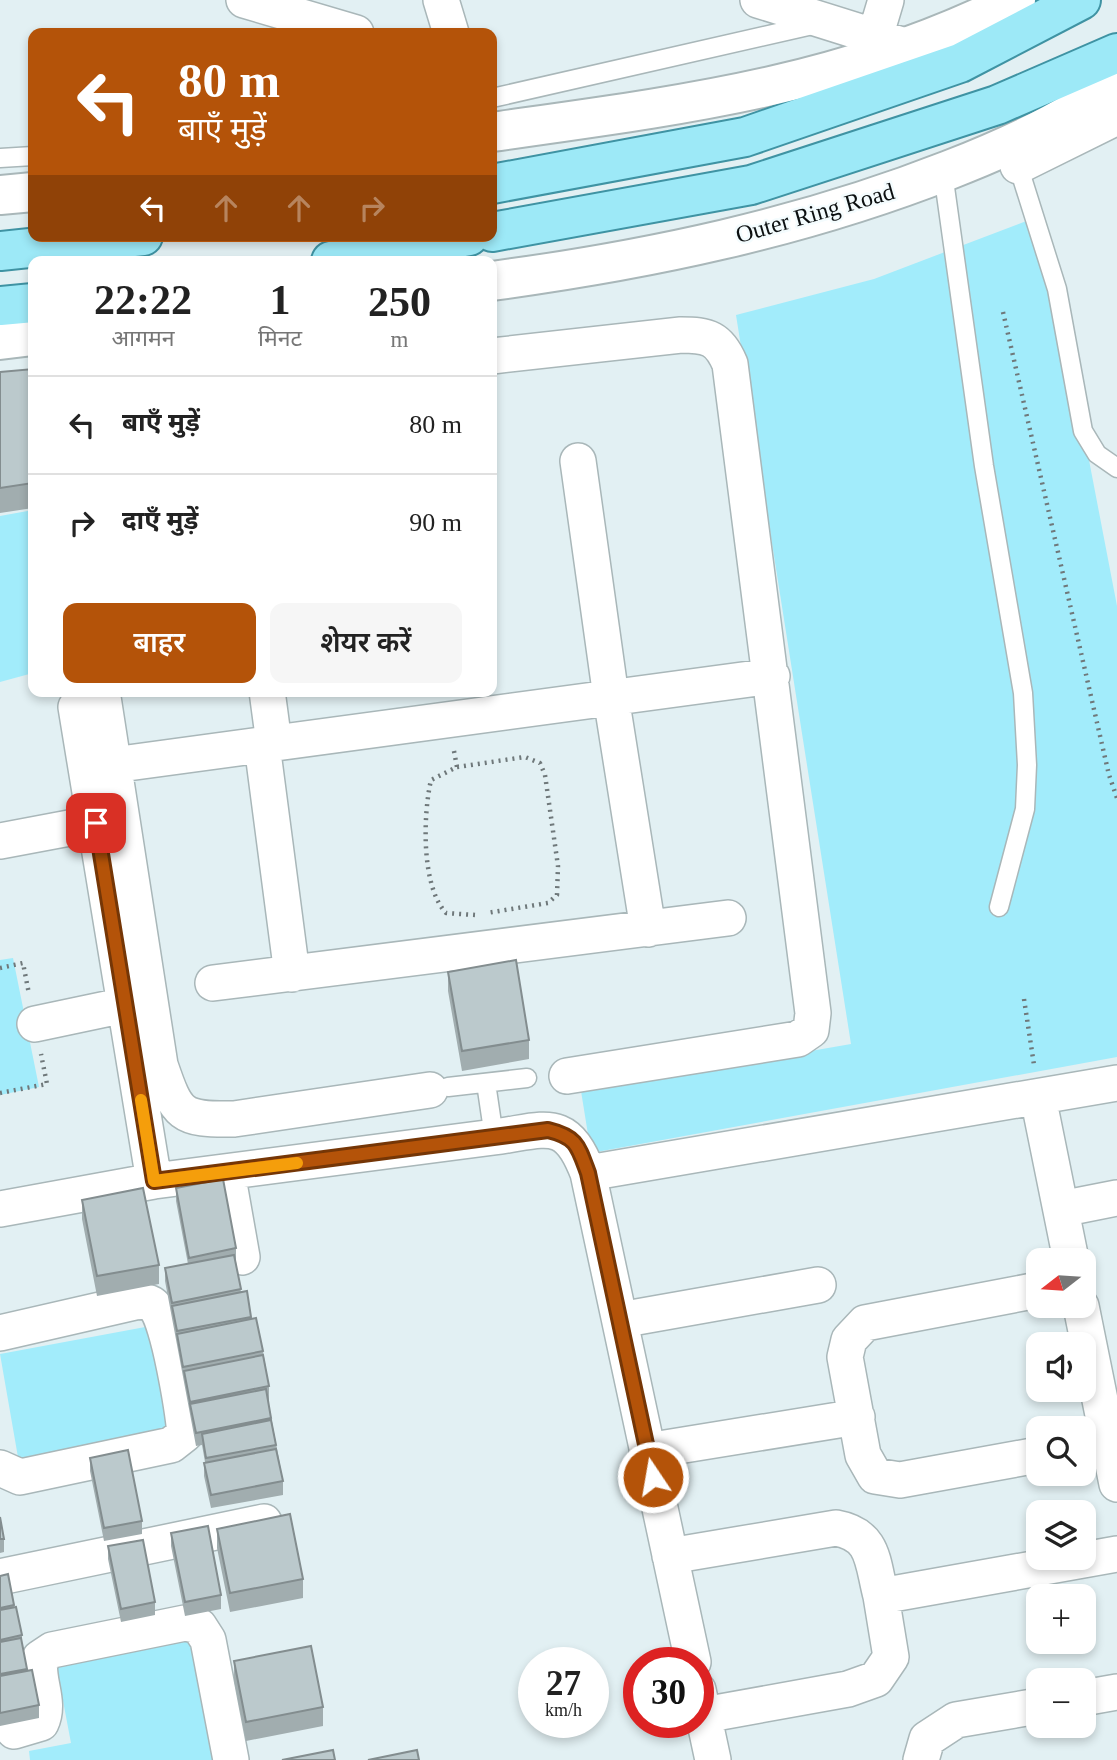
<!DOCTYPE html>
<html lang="hi">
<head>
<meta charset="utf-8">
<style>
	body { margin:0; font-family:"Times New Roman","Noto Sans Devanagari",serif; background:#f6f6f6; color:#222; height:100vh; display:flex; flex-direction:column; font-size:26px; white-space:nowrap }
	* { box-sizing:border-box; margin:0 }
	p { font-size:23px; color:#767676 }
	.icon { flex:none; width:38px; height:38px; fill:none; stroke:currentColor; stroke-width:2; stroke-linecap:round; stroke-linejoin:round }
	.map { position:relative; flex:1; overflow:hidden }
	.sheet { position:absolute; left:28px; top:256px; width:469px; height:441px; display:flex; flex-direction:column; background:#fff; border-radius:14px; box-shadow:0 4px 10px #0003 }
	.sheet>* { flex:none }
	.guide { position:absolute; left:28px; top:28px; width:469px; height:214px; border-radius:14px; box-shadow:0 4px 10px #0003; background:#b45309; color:#fff; overflow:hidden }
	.needle { width:46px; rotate:253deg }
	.controls { position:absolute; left:1026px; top:1248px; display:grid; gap:14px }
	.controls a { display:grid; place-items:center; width:70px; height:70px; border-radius:14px; background:#fff; box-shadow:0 4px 10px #0003; font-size:35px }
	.speed { position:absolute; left:518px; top:1647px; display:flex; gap:14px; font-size:35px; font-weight:700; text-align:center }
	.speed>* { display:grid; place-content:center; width:91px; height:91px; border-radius:50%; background:#fff; box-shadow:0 4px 10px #0003; line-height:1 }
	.speed small { font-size:18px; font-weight:400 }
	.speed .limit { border:10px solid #d22; background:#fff; color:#111 }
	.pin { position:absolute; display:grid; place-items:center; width:60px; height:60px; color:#fff; margin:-30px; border-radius:14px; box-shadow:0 4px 10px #0006 }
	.me { position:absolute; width:77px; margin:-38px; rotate:348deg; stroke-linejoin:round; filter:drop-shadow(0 0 5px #0008) }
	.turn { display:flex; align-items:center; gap:24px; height:147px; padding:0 35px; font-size:32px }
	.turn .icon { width:91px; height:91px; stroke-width:2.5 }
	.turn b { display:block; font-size:49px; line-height:60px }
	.lanes { display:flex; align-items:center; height:66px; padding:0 35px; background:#0003; justify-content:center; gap:35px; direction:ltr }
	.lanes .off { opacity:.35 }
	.eta { display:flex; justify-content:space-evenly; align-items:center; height:119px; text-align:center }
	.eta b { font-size:42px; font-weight:600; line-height:49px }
	.action { display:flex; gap:14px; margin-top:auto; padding:14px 35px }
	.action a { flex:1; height:80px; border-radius:14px; background:#b45309; color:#fff; font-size:28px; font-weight:600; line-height:80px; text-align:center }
	.action a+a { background:#f6f6f6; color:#222 }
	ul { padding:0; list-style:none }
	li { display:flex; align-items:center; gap:21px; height:98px; padding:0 35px; border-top:2px solid #e0e0e0 }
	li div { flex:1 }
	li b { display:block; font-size:26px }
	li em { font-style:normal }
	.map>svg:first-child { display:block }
	.green { fill:#a2ecfb }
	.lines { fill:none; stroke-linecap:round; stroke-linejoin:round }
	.lane-casing { stroke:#a9b7b9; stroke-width:21 }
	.street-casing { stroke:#a9b7b9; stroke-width:38 }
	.secondary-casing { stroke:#a9b7b9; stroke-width:42 }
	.primary-casing { stroke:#3f93a3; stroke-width:42 }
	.path { stroke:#6f787a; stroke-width:4.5; stroke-dasharray:2 5; stroke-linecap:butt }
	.lane { stroke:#fff; stroke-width:18 }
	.street { stroke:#fff; stroke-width:35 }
	.secondary { stroke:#fff; stroke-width:38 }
	.primary { stroke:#9de9f7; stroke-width:38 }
	.wall { fill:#a1adaf }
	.building { fill:#bbc9cc; stroke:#838d8f; stroke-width:2 }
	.route-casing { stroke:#753606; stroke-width:18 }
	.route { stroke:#b45309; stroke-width:12 }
	.slow { stroke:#f59e0b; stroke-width:12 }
	.labels { text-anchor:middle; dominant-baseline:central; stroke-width:5; stroke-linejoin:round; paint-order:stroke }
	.street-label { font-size:24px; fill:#0c1011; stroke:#f4fcfe }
</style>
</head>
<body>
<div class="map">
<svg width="1117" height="1760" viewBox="0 0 1117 1760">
	<rect width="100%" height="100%" fill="#e2f0f3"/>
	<path class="green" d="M1042,215L1117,606V1057L591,1153L581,1091L851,1044L736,315L874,279Z
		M33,510V673L0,682V516Z
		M13,958L39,1087L0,1095V960Z
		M156,1325L176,1434L19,1463L0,1354Z
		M197,1639L219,1760H30L29,1751L71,1743L56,1664Z"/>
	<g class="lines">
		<defs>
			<path id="lane" d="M492,98L817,24
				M0,158L33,156
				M1017,162L1057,289L1083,431L1097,454L1117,468
				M943,173L984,466L1023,693L1027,765L1025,809L999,907
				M486,1083L494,1137
				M448,1087L527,1078"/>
			<path id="street" d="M244,0L356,33
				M441,0L451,33
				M758,0L908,47
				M875,37L886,0
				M1018,166L1117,117
				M492,356L681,335C708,335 719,338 730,364L813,1013L811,1030L798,1039L567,1076
				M578,461L611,697L648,929
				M102,691L160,1065C177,1115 180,1120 234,1119L430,1090
				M267,691L274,743
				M76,707L154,1181
				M262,745L292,974
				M113,765L772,676
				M0,841L96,823
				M213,983L728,918
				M35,1024L125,1005
				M1038,1097L1071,1260
				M227,1172L242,1257
				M588,1173L1117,1083
				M0,1209L154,1181L494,1137C547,1130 566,1116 588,1173L693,1662
				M1061,1209L1117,1198
				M1038,1290L865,1323L849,1340L845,1357L863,1455L875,1476L900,1480L1038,1455
				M1081,1306L1117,1484
				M620,1320L818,1285
				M0,1333L135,1302C143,1301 150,1301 155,1307C169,1321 183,1412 185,1434L171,1445L20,1477L0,1468
				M647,1451L857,1417
				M670,1556L836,1528C875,1535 872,1562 881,1596
				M0,1577L264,1522
				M698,1690L713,1760
				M1083,1698L1117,1692
				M704,1715L848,1689L876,1679L891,1657L881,1596L1117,1554
				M14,1731L41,1723C51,1701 36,1681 40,1658L52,1650L185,1623L199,1626L208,1640L231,1760
				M921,1760L927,1739L956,1720L1038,1706"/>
			<path id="secondary" d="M492,132C676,106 847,86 1016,0
				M0,195L33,192
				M492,281C648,260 801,228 949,170C1003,149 1071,119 1117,82
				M0,340L33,336"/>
			<path id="primary" d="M492,184L745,137L960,63L1081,0
				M492,232L751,185L997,105L1117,53
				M0,251L143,236
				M331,261L469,236
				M0,306L33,303"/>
		</defs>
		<use href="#lane" class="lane-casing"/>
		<use href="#street" class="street-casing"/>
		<use href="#secondary" class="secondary-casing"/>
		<use href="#primary" class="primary-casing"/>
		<path class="path" d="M1003,312L1109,775L1117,798
			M454,751L457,767L431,780C423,815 421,886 446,913L475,915
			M457,767L525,757L540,763L545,775L558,866L557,895L548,903L487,913
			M0,968L23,963L29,994
			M1024,999L1034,1065
			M0,1093L47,1084L41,1054"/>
		<use href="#lane" class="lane"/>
		<use href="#street" class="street"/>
		<use href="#secondary" class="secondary"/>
		<use href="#primary" class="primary"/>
	</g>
	<path class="wall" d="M33,369V508L0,513V372Z
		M448,972L529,1040V1059L462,1071L448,991Z
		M176,1188L236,1248V1262L241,1292L251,1317L263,1351L269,1386V1400H268L283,1481V1495L211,1508L204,1476V1463L205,1462L202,1445L196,1446L165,1281V1268L188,1264L176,1201Z
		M82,1200L159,1265V1284L97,1296L82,1219Z
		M90,1458L142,1521V1534L104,1541L90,1471Z
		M0,1517L4,1539V1552L0,1553Z
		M217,1529L303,1579V1598L230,1612L217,1548Z
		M171,1533L221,1595V1609L185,1616L171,1546Z
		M108,1546L155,1602V1615L121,1622L108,1559Z
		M8,1574L14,1607L22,1635V1644L27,1671L39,1705V1718L0,1726V1576Z
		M234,1661L323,1707V1726L246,1741L234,1680Z"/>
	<path class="building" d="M33,369V483L0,488V372Z
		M516,960L529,1040L462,1051L448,972Z
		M223,1179L236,1248L189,1258L176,1188Z
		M143,1188L159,1265L97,1276L82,1200Z
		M234,1255L241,1289L172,1303L165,1268Z
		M247,1291L251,1317L177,1331L172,1306Z
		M256,1318L263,1351L183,1367L177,1334Z
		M263,1355L269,1386L190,1402L184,1371Z
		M266,1389L271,1418L196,1433L190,1404Z
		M271,1420L276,1445L206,1458L202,1434Z
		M276,1449L283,1481L211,1495L204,1463Z
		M128,1450L142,1521L104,1528L90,1458Z
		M290,1514L303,1579L230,1593L217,1529Z
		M0,1517L4,1539H0Z
		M208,1526L221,1595L185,1602L171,1533Z
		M143,1540L155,1602L121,1609L108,1546Z
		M8,1574L14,1605L0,1608V1576Z
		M16,1607L22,1635L0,1640V1610Z
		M21,1638L27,1669L0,1674V1642Z
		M311,1646L323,1707L246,1722L234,1661Z
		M32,1670L39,1705L0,1713V1676Z
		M333,1750L335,1760H282Z
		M417,1750L419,1760H368Z"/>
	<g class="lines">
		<defs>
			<path id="route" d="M96,823L154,1181L548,1130C577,1137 578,1146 588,1173L653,1477"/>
		</defs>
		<use href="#route" class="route-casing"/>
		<use href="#route" class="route"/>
		<path class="slow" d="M141,1100L154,1181L297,1163"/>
	</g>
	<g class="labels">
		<g class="street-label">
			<text transform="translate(815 213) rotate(-16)">Outer Ring Road</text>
		</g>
	</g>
</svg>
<div class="controls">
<a><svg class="needle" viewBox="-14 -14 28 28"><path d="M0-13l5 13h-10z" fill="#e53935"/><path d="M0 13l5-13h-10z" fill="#767676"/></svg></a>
<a><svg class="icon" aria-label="sound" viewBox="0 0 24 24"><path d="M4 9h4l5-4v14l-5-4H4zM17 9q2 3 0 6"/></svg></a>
<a><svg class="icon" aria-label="search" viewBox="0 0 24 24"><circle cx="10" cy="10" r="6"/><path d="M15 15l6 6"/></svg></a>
<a><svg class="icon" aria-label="layers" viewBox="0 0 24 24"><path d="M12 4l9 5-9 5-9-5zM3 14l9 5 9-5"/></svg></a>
<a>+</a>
<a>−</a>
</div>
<div class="speed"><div>27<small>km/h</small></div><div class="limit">30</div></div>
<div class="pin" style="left:96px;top:823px;background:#d93025"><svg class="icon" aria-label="arrive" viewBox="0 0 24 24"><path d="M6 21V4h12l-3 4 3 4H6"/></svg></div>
<svg class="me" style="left:653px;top:1477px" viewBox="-20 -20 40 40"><circle r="17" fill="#b45309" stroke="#fff" stroke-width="3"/><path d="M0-11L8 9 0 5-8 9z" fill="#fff"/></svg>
<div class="guide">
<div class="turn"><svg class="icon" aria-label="left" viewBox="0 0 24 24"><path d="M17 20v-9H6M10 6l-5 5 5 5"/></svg><div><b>80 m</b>बाएँ मुड़ें</div></div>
<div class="lanes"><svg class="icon" aria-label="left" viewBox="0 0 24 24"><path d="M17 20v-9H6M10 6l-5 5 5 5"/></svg><svg class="icon off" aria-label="ahead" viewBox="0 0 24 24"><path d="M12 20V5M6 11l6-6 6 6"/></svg><svg class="icon off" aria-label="ahead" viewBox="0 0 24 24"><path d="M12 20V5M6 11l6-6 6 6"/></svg><svg class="icon off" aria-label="right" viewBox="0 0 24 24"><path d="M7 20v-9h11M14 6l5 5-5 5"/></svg></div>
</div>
<section class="sheet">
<div class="eta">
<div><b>22:22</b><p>आगमन</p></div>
<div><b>1</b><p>मिनट</p></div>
<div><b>250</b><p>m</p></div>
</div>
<ul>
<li><svg class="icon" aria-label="left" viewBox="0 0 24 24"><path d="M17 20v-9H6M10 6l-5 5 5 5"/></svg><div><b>बाएँ मुड़ें</b></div><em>80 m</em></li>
<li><svg class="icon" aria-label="right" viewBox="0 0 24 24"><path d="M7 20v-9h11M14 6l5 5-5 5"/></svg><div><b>दाएँ मुड़ें</b></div><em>90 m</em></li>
</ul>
<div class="action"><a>बाहर</a><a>शेयर करें</a></div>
</section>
</div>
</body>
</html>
